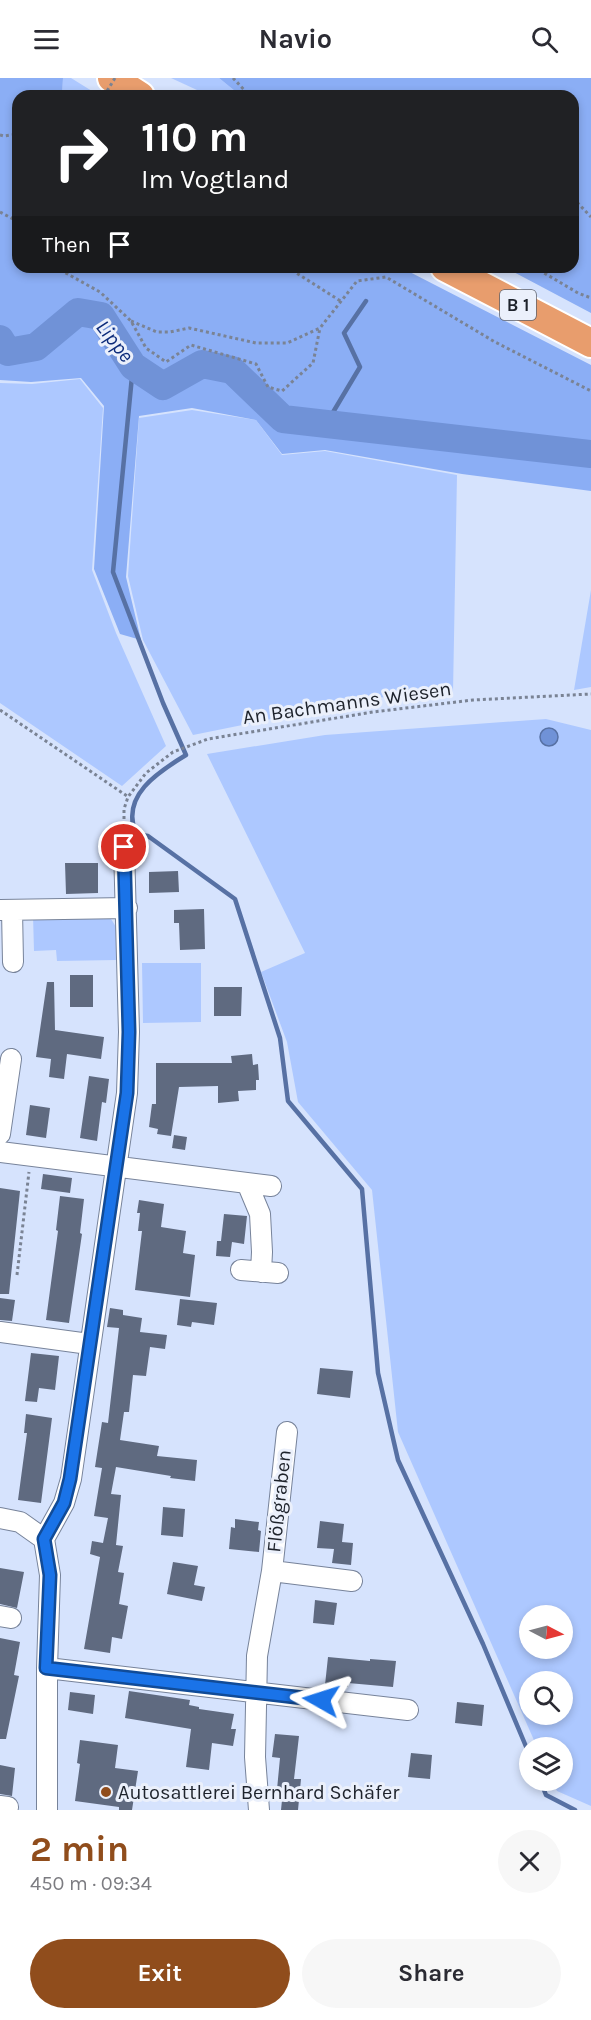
<!DOCTYPE html>
<html lang="en">
<head>
<meta charset="utf-8">
<style>
	body { margin:0; font-family:Karla,sans-serif; background:#f7f7f7; color:#2b2b33; height:100vh; display:flex; flex-direction:column; font-size:22px; white-space:nowrap }
	* { box-sizing:border-box; margin:0 }
	p { font-size:20px; color:#7c7c81 }
	.icon { flex:none; width:33px; height:33px; fill:none; stroke:currentColor; stroke-width:2; stroke-linecap:round; stroke-linejoin:round }
	.map { position:relative; height:1732px; overflow:hidden }
	.drawer { display:flex; flex-direction:column; background:#fff; flex:1 }
	.drawer>* { flex:none }
	.guide { position:absolute; left:12px; top:12px; width:567px; height:183px; border-radius:18px; box-shadow:0 3px 9px #0003; background:#202124; color:#fff; overflow:hidden }
	.needle { width:39px; rotate:96deg }
	.fabs { position:absolute; left:519px; top:1527px; display:grid; gap:12px }
	.fabs a { display:grid; place-items:center; width:54px; height:54px; border-radius:50%; background:#fff; box-shadow:0 3px 9px #0003; font-size:30px }
	.pin { position:absolute; display:grid; place-items:center; width:51px; height:51px; color:#fff; margin:-26px; border:3px solid #fff; border-radius:50%; box-shadow:0 2px 6px #0007 }
	.me { position:absolute; width:66px; margin:-33px; rotate:276deg; stroke-linejoin:round; filter:drop-shadow(0 0 4px #0008) }
	.turn { display:flex; align-items:center; gap:21px; height:126px; padding:0 30px; font-size:27px }
	.turn .icon { width:78px; height:78px; stroke-width:2.5 }
	.turn b { display:block; font-size:42px; line-height:51px }
	.then { display:flex; align-items:center; height:57px; padding:0 30px; background:#0003; gap:12px; font-size:22px }
	.round { display:grid; place-items:center; flex:none; width:63px; height:63px; border-radius:32px; background:#f7f7f7 }
	.headline { display:flex; align-items:center; justify-content:space-between; height:102px; padding:0 30px }
	h1 { font-size:36px; font-weight:700; line-height:45px; color:#904d1c }
	.button { display:flex; gap:12px; margin-top:auto; padding:12px 30px }
	.button a { flex:1; height:69px; border-radius:36px; background:#904d1c; color:#fff; font-size:24px; font-weight:700; line-height:69px; text-align:center }
	.button a+a { background:#f7f7f7; color:#2b2b33 }
	header { display:flex; justify-content:space-between; align-items:center; height:78px; padding:0 30px; background:#fff; font-size:27px; font-weight:700 }
	.map>svg:first-child { display:block }
	.green { fill:#adc8ff; fill-rule:evenodd }
	.forest { fill:#8baef5 }
	.water { fill:#7092d7; stroke:#5771a4; stroke-width:1.5 }
	.lines { fill:none; stroke-linecap:round; stroke-linejoin:round }
	.stream { stroke:#5771a4; stroke-width:4.5 }
	.river { stroke:#7092d7; stroke-width:28 }
	.building { fill:#5f6a80 }
	.minor-casing { stroke:#77839a; stroke-width:22 }
	.highway-casing { stroke:#fff; stroke-width:32 }
	.path { stroke:#7a8394; stroke-width:3; stroke-dasharray:3 3; stroke-linecap:butt }
	.minor { stroke:#fff; stroke-width:20 }
	.highway { stroke:#e89d6d; stroke-width:28 }
	.path-bridge { stroke:#7a8394; stroke-width:3; stroke-dasharray:3 3; stroke-linecap:butt }
	.route-casing { stroke:#114b97; stroke-width:15 }
	.route { stroke:#1a73e8; stroke-width:10 }
	.poi-dot { fill:#904d1c; stroke:#ebf0fb; stroke-width:2 }
	.labels { text-anchor:middle; dominant-baseline:central; stroke-width:6; stroke-linejoin:round; paint-order:stroke }
	.shield { fill:#ebf0fb; stroke:#5c606a; stroke-width:1.5 }
	.shield-label { font-size:18px; font-weight:bold; fill:#1e232c }
	.street-label { font-size:20px; fill:#1e232c; stroke:#ebf0fb }
	.poi-label { font-size:20px; fill:#1e232c; stroke:#ebf0fb; text-anchor:start }
	.water-label { font-size:21px; font-style:italic; fill:#0d2c7b; stroke:#ebf0fb }
</style>
</head>
<body>
<header><svg class="icon" aria-label="menu" viewBox="0 0 24 24"><path d="M4 6h16M4 12h16M4 18h16"/></svg>Navio<svg class="icon" aria-label="search" viewBox="0 0 24 24"><circle cx="10" cy="10" r="6"/><path d="M15 15l6 6"/></svg></header>
<div class="map">
<svg width="591" height="1732" viewBox="0 0 591 1732">
	<rect width="100%" height="100%" fill="#d6e3fd"/>
	<path class="green" d="M63,0H71L100,18H62Z
		M171,0H219L241,18H210Z
		M80,301L103,330L92,492L116,555L166,668L122,708L0,625V305L32,306Z
		M192,332L256,342L282,377L325,373L457,397L453,614L375,620L193,657L143,562L128,498L139,340Z
		M591,512V609L574,612Z
		M546,641L591,652V1728L557,1713L552,1703L562,1702V1670L537,1669L398,1354L372,1112L298,1024L287,964L261,894L305,875L207,676L325,657ZM530,1538H562V1570H530ZM530,1604H562V1636H530Z
		M108,836L116,849V882L57,883L56,872L34,873L33,837Z
		M142,885H201V944L143,945Z"/>
	<path class="forest" d="M0,0H63L62,18H18V189H400L591,287V413L462,396L325,372L282,376L256,342L192,330L139,338L126,499L141,562L120,556L94,491L104,328L81,300L31,304L0,302Z
		M219,0H591V235L504,189H573V18H241Z"/>
	<path class="water" d="M540 659a9 9 0 1 1 18 0a9 9 0 1 1-18 0Z"/>
	<g class="lines">
		<path class="stream" d="M133,288L113,494L163,625L186,677C158,694 120,718 136,756L148,758L235,821L280,960L288,1023L362,1111L378,1295L398,1382L483,1566L530,1678
			M326,346L360,289L344,255L366,223
			M540,1702L546,1717L575,1732"/>
		<path class="river" d="M0,261L8,274L36,269L78,234L101,238L133,288L163,308L202,286L232,292L283,341L591,376"/>
	</g>
	<path class="building" d="M65,785H98V815L66,816Z
		M178,793L179,814L149,815V794Z
		M204,831L205,871L180,872L179,845H174V832Z
		M70,897H93V929H70Z
		M47,904H54L55,952L104,959L101,981L67,976L64,1001L49,999L51,981L36,979Z
		M214,909H242L241,938H214Z
		M252,976L253,987L258,986L259,1002H256V1012L238,1013L239,1023L218,1025V1008L179,1009L171,1058L157,1056L158,1051L149,1049L152,1026H156V985H232L231,978Z
		M89,998L109,1001L106,1025L102,1024L97,1063L80,1060Z
		M30,1027L50,1030L46,1060L26,1057Z
		M174,1057L187,1059L185,1072L172,1070Z
		M43,1096L72,1100L70,1115L41,1111Z
		M0,1110L20,1113L9,1216H0Z
		M60,1118L84,1121L80,1155L82,1156L69,1245L46,1242L58,1153L56,1152Z
		M139,1122L164,1126L161,1149L186,1153L183,1175L195,1177L190,1219L135,1212L142,1153H138L140,1135H137Z
		M224,1136L247,1138L244,1166L232,1164L230,1179L216,1178L217,1163H221Z
		M0,1220L15,1222L12,1243L0,1242Z
		M180,1221L217,1225L214,1247L192,1244L191,1249L177,1247Z
		M110,1230L123,1232V1237L142,1240L140,1254L167,1257L165,1271L150,1269L146,1298L133,1297L129,1334H124L120,1362L159,1368L157,1378L197,1382L195,1403L170,1400L171,1398L116,1389L111,1416L121,1417L116,1467L123,1468L118,1494L124,1495L119,1526L128,1528L122,1561L112,1559L110,1575L84,1571L100,1479L90,1476L92,1463L103,1465L108,1440L94,1438L102,1390L95,1389L102,1344L108,1345L119,1250L107,1249Z
		M31,1275L59,1278L55,1312L39,1310L37,1324L25,1323Z
		M320,1290L353,1293L350,1320L317,1316Z
		M26,1336L52,1340L41,1425L18,1422L27,1355H24Z
		M163,1429L185,1431L183,1459L161,1457Z
		M235,1441L259,1444L258,1452L261,1453L259,1474L229,1471L231,1449L235,1450Z
		M320,1443L344,1446L342,1464L353,1465L351,1487L332,1485L334,1471L317,1470Z
		M173,1484L198,1488L194,1507L205,1509L202,1523L167,1516Z
		M0,1490L24,1494L17,1530L0,1526Z
		M315,1522L337,1525L334,1547L313,1545Z
		M0,1560L20,1564L14,1597L19,1598L6,1661H0Z
		M328,1579L370,1583V1581L396,1583L393,1609L348,1605V1609L325,1607Z
		M129,1613L190,1622L189,1627L199,1629V1631L234,1636L231,1651H236L233,1668L212,1665L209,1692L186,1689L191,1651L125,1640Z
		M70,1614L95,1617L93,1636L68,1632Z
		M457,1624L484,1627L482,1648L455,1645Z
		M275,1656L299,1658L294,1701H301L298,1732H281L282,1722H276L280,1680L272,1679Z
		M80,1662L118,1667L115,1690L138,1693L132,1732H119V1729L75,1723L80,1686L77,1685Z
		M411,1675L432,1677L430,1701L408,1699Z
		M0,1687L15,1690L12,1718L0,1716Z"/>
	<g class="lines">
		<defs>
			<path id="minor" d="M0,832L127,830
				M12,832L13,884
				M0,1056L11,981
				M0,1074L271,1108
				M247,1105L260,1136L262,1174L261,1194
				M241,1192L278,1195
				M0,1254L89,1266
				M0,1440L20,1444L44,1461
				M272,1493L352,1503
				M0,1538L11,1540
				M47,1590L408,1632
				M0,1728L8,1729
				M47,1732V1590L50,1497L44,1461L64,1425L71,1401L127,1015L129,954L124,769
				M259,1732L255,1679L257,1578L272,1493L287,1354"/>
			<path id="highway" d="M112,0L140,18
				M445,189L591,265"/>
		</defs>
		<use href="#minor" class="minor-casing"/>
		<use href="#highway" class="highway-casing"/>
		<path class="path" d="M233,0L250,18
			M0,57L4,58L18,56
			M573,120L591,139
			M0,134L13,141L18,148
			M55,189L100,214L131,243L146,270L166,284L191,267L256,286L268,309L282,313L313,285L320,250
			M287,189L342,224
			M534,189L578,215L591,220
			M131,243L157,254H170L189,250L256,265H287L320,250L357,203L386,199L495,264L591,313
			M0,632L127,718
			M124,753V731L128,719L146,695L173,674L208,661L373,634L473,622L591,616
			M17,1197L29,1094"/>
		<use href="#minor" class="minor"/>
		<use href="#highway" class="highway"/>
		<path class="path-bridge" d="M104,18L115,0"/>
	</g>
	<g class="lines">
		<defs>
			<path id="route" d="M124,769L129,954L127,1015L70,1401L64,1425L44,1461L50,1497L46,1590L321,1622"/>
		</defs>
		<use href="#route" class="route-casing"/>
		<use href="#route" class="route"/>
	</g>
	<circle class="poi-dot" cx="106" cy="1714" r="6"/>
	<g class="labels">
		<rect class="shield" x="500" y="212" width="36" height="30" rx="4.5"/>
		<g class="shield-label">
			<text x="518" y="227">B 1</text>
		</g>
		<g class="street-label">
			<text transform="translate(347 625) rotate(-8)">An Bachmanns Wiesen</text>
			<text transform="translate(279 1423) rotate(-84)">Flößgraben</text>
		</g>
		<g class="poi-label">
			<text x="118" y="1714">Autosattlerei Bernhard Schäfer</text>
		</g>
		<g class="water-label">
			<text transform="translate(115 263) rotate(52)">Lippe</text>
		</g>
	</g>
</svg>
<div class="fabs">
<a><svg class="needle" viewBox="-14 -14 28 28"><path d="M0-13l5 13h-10z" fill="#e53935"/><path d="M0 13l5-13h-10z" fill="#7c7c81"/></svg></a>
<a><svg class="icon" aria-label="search" viewBox="0 0 24 24"><circle cx="10" cy="10" r="6"/><path d="M15 15l6 6"/></svg></a>
<a><svg class="icon" aria-label="layers" viewBox="0 0 24 24"><path d="M12 4l9 5-9 5-9-5zM3 14l9 5 9-5"/></svg></a>
</div>
<div class="pin" style="left:124px;top:769px;background:#d93025"><svg class="icon" aria-label="arrive" viewBox="0 0 24 24"><path d="M6 21V4h12l-3 4 3 4H6"/></svg></div>
<svg class="me" style="left:321px;top:1622px" viewBox="-20 -20 40 40"><path d="M0-17L14 15 0 8-14 15z" fill="#1a73e8" stroke="#fff" stroke-width="4"/></svg>
<div class="guide">
<div class="turn"><svg class="icon" aria-label="right" viewBox="0 0 24 24"><path d="M7 20v-9h11M14 6l5 5-5 5"/></svg><div><b>110 m</b>Im Vogtland</div></div>
<div class="then">Then<svg class="icon" aria-label="arrive" viewBox="0 0 24 24"><path d="M6 21V4h12l-3 4 3 4H6"/></svg></div>
</div>
</div>
<section class="drawer">
<div class="headline"><div><h1>2 min</h1><p>450 m · 09:34</p></div><a class="round"><svg class="icon" aria-label="close" viewBox="0 0 24 24"><path d="M6 6l12 12M18 6L6 18"/></svg></a></div>
<div class="button"><a>Exit</a><a>Share</a></div>
</section>
</body>
</html>
